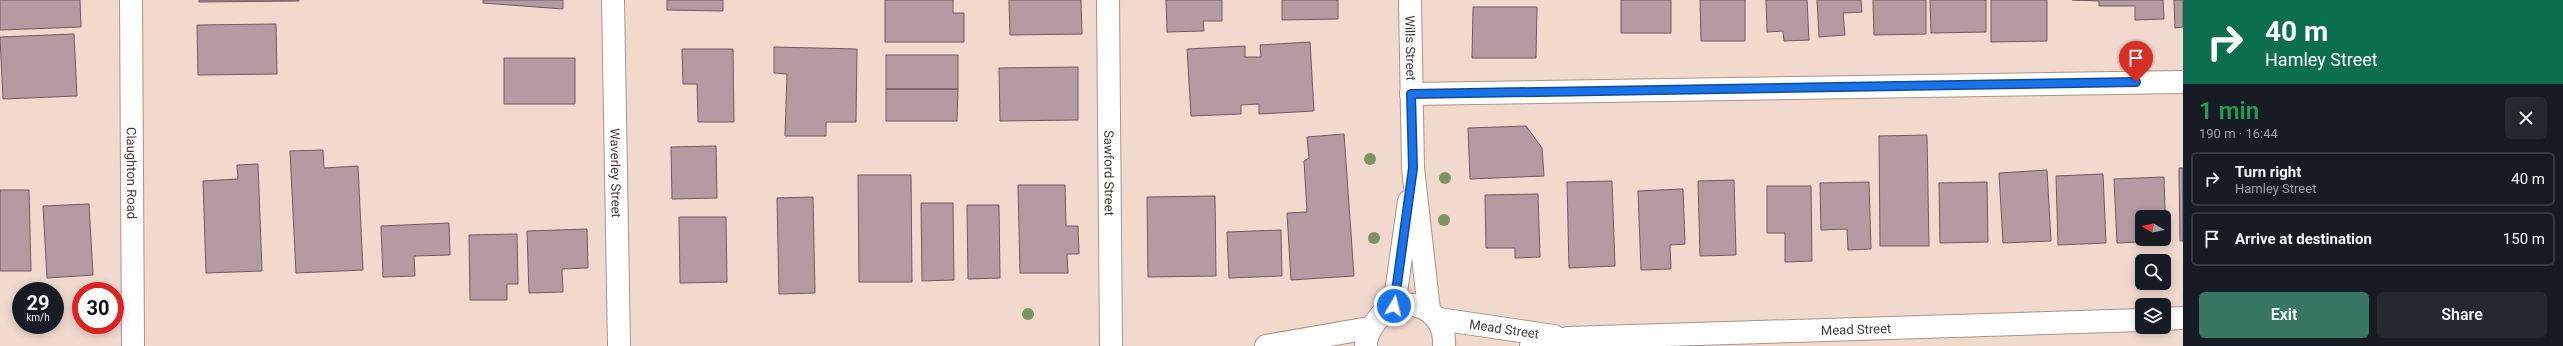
<!DOCTYPE html>
<html lang="en">
<head>
<meta charset="utf-8">
<style>
	body { margin:0; font-family:Roboto,sans-serif; background:#242831; color:#f1f3f6; height:100vh; display:flex; flex-direction:column; font-size:15px; white-space:nowrap }
	* { box-sizing:border-box; margin:0 }
	p { font-size:13px; color:#9ea1a6 }
	.icon { flex:none; width:22px; height:22px; fill:none; stroke:currentColor; stroke-width:2; stroke-linecap:round; stroke-linejoin:round }
	.map { position:relative; flex:1; overflow:hidden }
	.side { display:flex; flex-direction:column; background:#171b24; width:380px }
	.side>* { flex:none }
	.banner { background:#0b6e4f; color:#fff; overflow:hidden }
	.needle { width:26px; rotate:279deg }
	.tools { position:absolute; left:2135px; top:210px; display:grid; gap:8px }
	.tools a { display:grid; place-items:center; width:36px; height:36px; border-radius:6px; background:#171b24; box-shadow:0 2px 10px #0003; font-size:20px }
	.speed { position:absolute; left:12px; top:282px; display:flex; gap:8px; font-size:20px; font-weight:700; text-align:center }
	.speed>* { display:grid; place-content:center; width:52px; height:52px; border-radius:50%; background:#171b24; box-shadow:0 2px 10px #0003; line-height:1 }
	.speed small { font-size:10px; font-weight:400 }
	.speed .limit { border:6px solid #d22; background:#fff; color:#111 }
	.pin { position:absolute; display:grid; place-items:center; width:34px; height:34px; color:#fff; margin:-41px -17px; border-radius:50% 50% 50% 0; rotate:-45deg; box-shadow:0 0 4px #0007 }
	.pin .icon { rotate:45deg }
	.me { position:absolute; width:44px; margin:-22px; rotate:8deg; stroke-linejoin:round; filter:drop-shadow(0 0 3px #0008) }
	.turn { display:flex; align-items:center; gap:14px; height:84px; padding:0 16px; font-size:18px }
	.turn .icon { width:52px; height:52px; stroke-width:2.5 }
	.turn b { display:block; font-size:28px; line-height:34px }
	.round { display:grid; place-items:center; flex:none; width:42px; height:42px; border-radius:6px; background:#242831 }
	.overview { display:flex; align-items:center; justify-content:space-between; height:68px; padding:0 16px }
	h1 { font-size:24px; font-weight:600; line-height:30px; color:#1e9e55 }
	.button { display:flex; gap:8px; margin-top:auto; padding:8px 16px }
	.button a { flex:1; height:46px; border-radius:6px; background:#397764; color:#fff; font-size:16px; font-weight:600; line-height:46px; text-align:center }
	.button a+a { background:#242831; color:#f1f3f6 }
	ul { padding:0; list-style:none }
	li { display:flex; align-items:center; gap:12px; height:54px; margin:0 8px 6px; padding:0 8px; border:2px solid #363941; border-radius:6px }
	li div { flex:1 }
	li b { display:block; font-size:15px }
	li em { font-style:normal }
	main { display:flex; flex:1; min-height:0 }
	.map>svg:first-child { display:block }
	.building { fill:#b49ba2; stroke:#705a60; fill-rule:evenodd }
	.lines { fill:none; stroke-linecap:round; stroke-linejoin:round }
	.minor-casing { stroke:#aa9489; stroke-width:24 }
	.minor { stroke:#fff; stroke-width:22 }
	.tree { fill:#7c9364 }
	.route-casing { stroke:#114b97; stroke-width:10 }
	.route { stroke:#1a73e8; stroke-width:7 }
	.labels { text-anchor:middle; dominant-baseline:central; stroke-width:4; stroke-linejoin:round; paint-order:stroke }
	.street-label { font-size:13px; fill:#433a35; stroke:#fee6db }
</style>
</head>
<body>
<main>
<div class="map">
<svg width="2183" height="346" viewBox="0 0 2183 346">
	<rect width="100%" height="100%" fill="#f1d9ce"/>
	<path class="building" d="M0,0H80L81,27L0,30Z
		M199,0H299V1L199,2Z
		M483,0H563V9L483,3Z
		M667,0H723V11L667,10Z
		M885,0H953V13H964V42H885Z
		M1009,0H1081L1082,34L1010,35Z
		M1166,0H1222V21H1203L1204,31L1167,32Z
		M1282,0H1338V19L1282,20Z
		M1621,0H1671V33H1621Z
		M1700,0H1745V41H1701Z
		M1766,0H1807L1809,40L1784,41L1783,31L1767,32Z
		M1817,0H1861L1862,12L1843,13L1845,35L1819,37Z
		M1873,0H1926V34L1874,35Z
		M1930,0H1986V32L1931,33Z
		M1991,0H2047V41L1991,42Z
		M2072,0H2163L2164,19L2135,20V6H2099V1Z
		M2174,0H2183V27L2175,28Z
		M1473,7H1537L1536,58H1472Z
		M276,24L277,74L198,75L197,25Z
		M74,34L77,96L3,99L0,37Z
		M1310,42L1314,111L1259,114V104L1241,105V114L1191,116L1187,49L1245,46V57H1261L1260,45Z
		M774,47L857,49L856,122H826V136H785L787,74L774,73Z
		M682,49H733L734,122H698L697,84H683Z
		M886,55H958V89H886Z
		M504,58H575V104H504Z
		M1078,67V120L1000,121L999,68Z
		M886,89H958L957,121H886Z
		M1526,126L1542,148L1544,176L1470,179L1468,128Z
		M1344,134L1354,276L1291,280L1287,213L1307,212L1304,161L1309,158L1307,137Z
		M1927,135L1929,246H1880L1879,136Z
		M716,146L717,198L672,199L671,147Z
		M323,150L324,168L358,166L363,270L296,273L290,151Z
		M258,164L262,271L206,273L203,181L238,179L237,165Z
		M2179,168H2183V241H2180Z
		M2047,170L2051,241L2003,243L1999,173Z
		M2103,174L2106,243L2058,245L2056,176Z
		M858,175H911L912,282H859Z
		M2164,177L2166,241L2117,243L2114,179ZM2142,217H2164V239H2142Z
		M1734,180L1736,255L1700,256L1698,181Z
		M1612,181L1615,266L1569,268L1567,182Z
		M1869,182L1871,249L1848,250L1847,229L1821,230L1820,183Z
		M1987,182L1988,242L1940,243L1939,183Z
		M1018,185H1065L1066,226H1078L1079,254H1067L1068,273H1020Z
		M1767,186H1811L1812,261L1785,262V233H1767Z
		M1683,189L1685,244L1670,245L1671,269L1641,270L1638,191Z
		M0,190H29L31,271H0Z
		M1538,194L1540,257L1515,258V248H1486L1485,195Z
		M1215,196L1216,276L1148,277L1147,197Z
		M813,197L815,293L779,294L777,198Z
		M921,203H953L954,280L922,281Z
		M89,204L93,275L47,278L43,206Z
		M967,205H999L1000,278L968,279Z
		M679,217H726L727,282L680,283Z
		M449,223L450,255L414,256L415,276L383,277L381,226Z
		M587,229L588,268L562,269L563,292L529,293L527,231Z
		M1281,230L1282,276L1229,278L1227,232Z
		M517,234L518,284H507V300H470L469,235Z"/>
	<g class="lines">
		<defs>
			<g id="minor">
				<path id="s1" d="M131,0L133,346"/>
				<path id="s2" d="M613,0L619,346"/>
				<path id="s3" d="M1108,0L1111,346"/>
				<path id="s4" d="M1410,0L1413,168L1429,310"/>
				<path d="M1411,94L2183,82"/>
				<path d="M1394,306L1409,201"/>
				<path id="s5" d="M1439,319L1554,336"/>
				<path d="M2164,319L2183,318"/>
				<path d="M1266,346L1369,328"/>
				<path d="M1366,346C1365,333 1382,309 1395,306C1423,299 1446,318 1444,346"/>
				<path id="s6" d="M1531,346L1569,338L2142,320"/>
			</g>
		</defs>
		<use href="#minor" class="minor-casing"/>
		<use href="#minor" class="minor"/>
	</g>
	<g class="tree">
		<circle cx="1370" cy="159" r="6"/>
		<circle cx="1445" cy="178" r="6"/>
		<circle cx="1444" cy="220" r="6"/>
		<circle cx="1374" cy="238" r="6"/>
		<circle cx="1028" cy="314" r="6"/>
	</g>
	<g class="lines">
		<defs>
			<path id="route" d="M1394,306L1413,168L1411,94L2136,82"/>
		</defs>
		<use href="#route" class="route-casing"/>
		<use href="#route" class="route"/>
	</g>
	<g class="labels">
		<g class="street-label">
			<text stroke="none"><textPath href="#s4" startOffset="48">Wills Street</textPath></text>
			<text stroke="none"><textPath href="#s1" startOffset="173">Claughton Road</textPath></text>
			<text stroke="none"><textPath href="#s2" startOffset="173">Waverley Street</textPath></text>
			<text stroke="none"><textPath href="#s3" startOffset="173">Sawford Street</textPath></text>
			<text stroke="none"><textPath href="#s5" startOffset="66">Mead Street</textPath></text>
			<text stroke="none"><textPath href="#s6" startOffset="326">Mead Street</textPath></text>
		</g>
	</g>
</svg>
<div class="tools">
<a><svg class="needle" viewBox="-14 -14 28 28"><path d="M0-13l5 13h-10z" fill="#e53935"/><path d="M0 13l5-13h-10z" fill="#9ea1a6"/></svg></a>
<a><svg class="icon" aria-label="search" viewBox="0 0 24 24"><circle cx="10" cy="10" r="6"/><path d="M15 15l6 6"/></svg></a>
<a><svg class="icon" aria-label="layers" viewBox="0 0 24 24"><path d="M12 4l9 5-9 5-9-5zM3 14l9 5 9-5"/></svg></a>
</div>
<div class="speed"><div>29<small>km/h</small></div><div class="limit">30</div></div>
<div class="pin" style="left:2136px;top:82px;background:#d93025"><svg class="icon" aria-label="arrive" viewBox="0 0 24 24"><path d="M6 21V4h12l-3 4 3 4H6"/></svg></div>
<svg class="me" style="left:1394px;top:306px" viewBox="-20 -20 40 40"><circle r="17" fill="#1a73e8" stroke="#fff" stroke-width="3"/><path d="M0-11L8 9 0 5-8 9z" fill="#fff"/></svg>
</div>
<section class="side">
<div class="banner">
<div class="turn"><svg class="icon" aria-label="right" viewBox="0 0 24 24"><path d="M7 20v-9h11M14 6l5 5-5 5"/></svg><div><b>40 m</b>Hamley Street</div></div>
</div>
<div class="overview"><div><h1>1 min</h1><p>190 m · 16:44</p></div><a class="round"><svg class="icon" aria-label="close" viewBox="0 0 24 24"><path d="M6 6l12 12M18 6L6 18"/></svg></a></div>
<ul>
<li><svg class="icon" aria-label="right" viewBox="0 0 24 24"><path d="M7 20v-9h11M14 6l5 5-5 5"/></svg><div><b>Turn right</b><p>Hamley Street</p></div><em>40 m</em></li>
<li><svg class="icon" aria-label="arrive" viewBox="0 0 24 24"><path d="M6 21V4h12l-3 4 3 4H6"/></svg><div><b>Arrive at destination</b></div><em>150 m</em></li>
</ul>
<div class="button"><a>Exit</a><a>Share</a></div>
</section>
</main>
</body>
</html>
